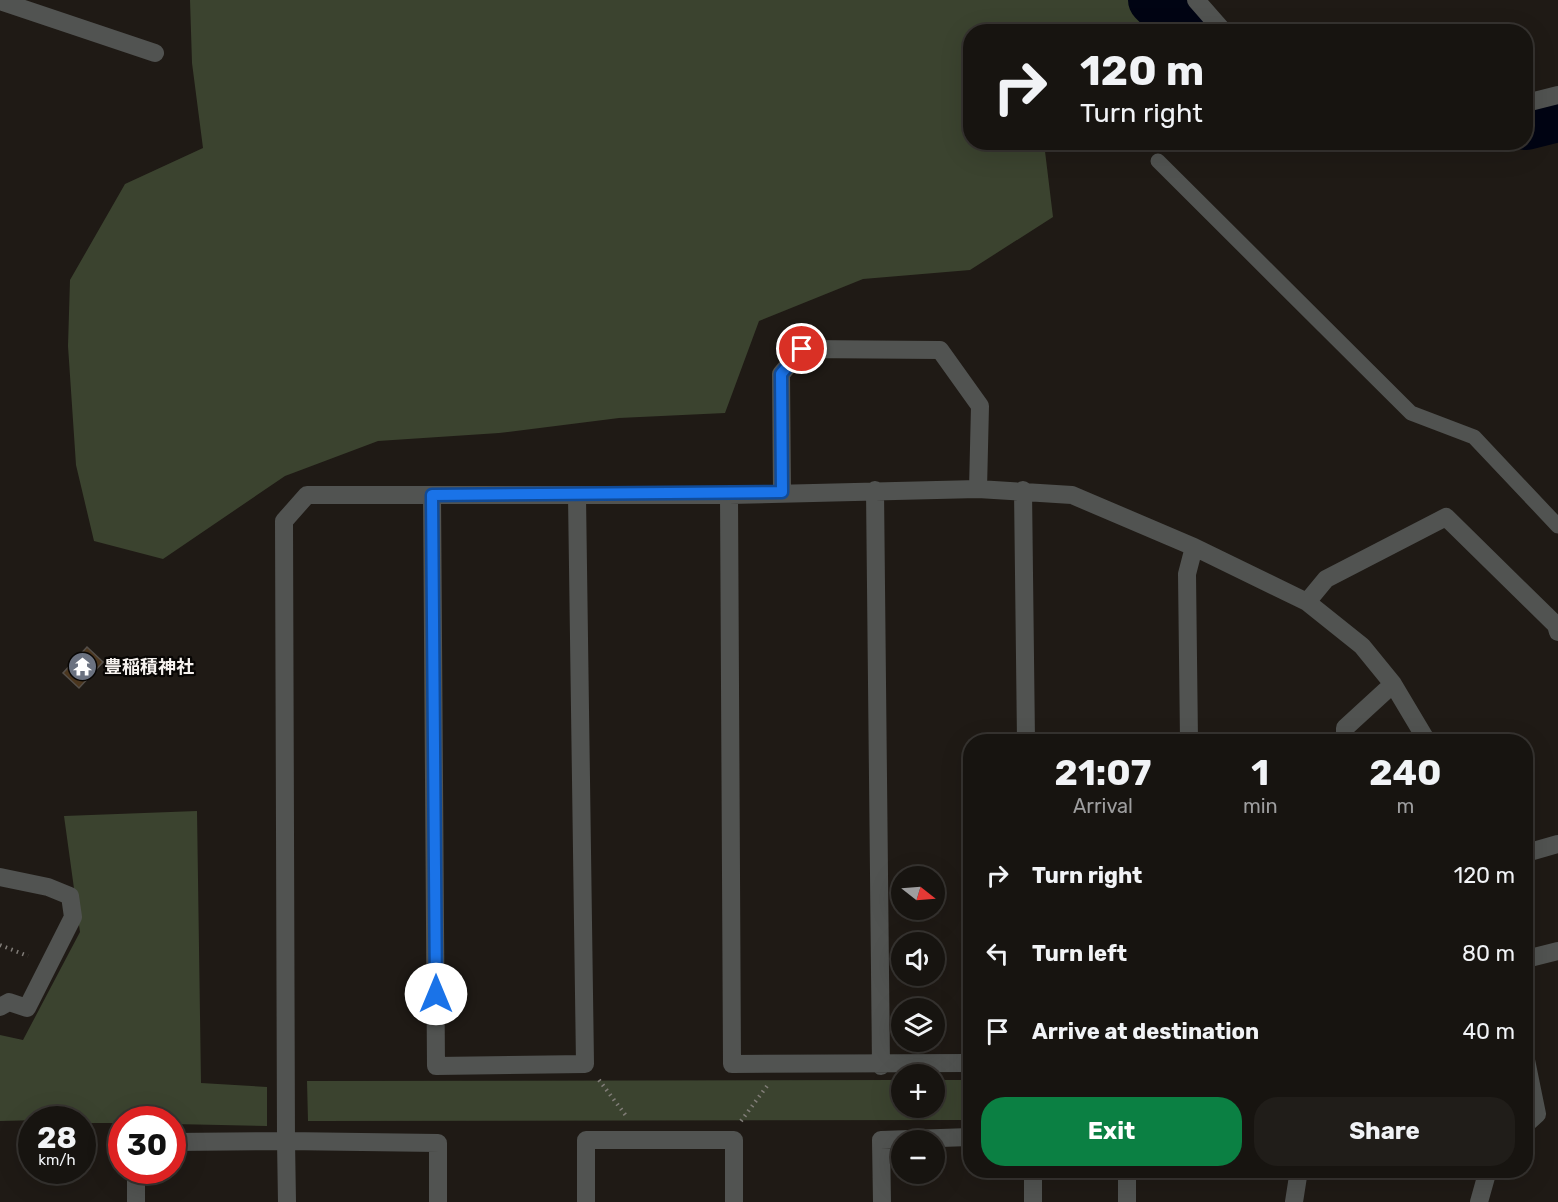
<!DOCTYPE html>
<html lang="en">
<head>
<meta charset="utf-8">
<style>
	body { margin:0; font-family:Rubik,"Noto Sans JP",sans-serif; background:#201d19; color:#f1f3f6; height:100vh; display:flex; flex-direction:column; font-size:22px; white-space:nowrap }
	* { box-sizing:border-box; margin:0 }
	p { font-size:20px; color:#9e9e9f }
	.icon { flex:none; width:33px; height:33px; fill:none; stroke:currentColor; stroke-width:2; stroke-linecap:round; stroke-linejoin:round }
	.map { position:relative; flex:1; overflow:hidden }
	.side { position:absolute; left:963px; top:734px; width:570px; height:444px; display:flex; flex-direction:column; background:#171410; border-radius:24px; box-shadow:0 6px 24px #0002,0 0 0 2px #363330 }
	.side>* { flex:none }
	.guide { position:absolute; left:963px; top:24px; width:570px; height:126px; border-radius:24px; box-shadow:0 6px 24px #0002,0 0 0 2px #363330; background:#171410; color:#f1f3f6; overflow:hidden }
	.needle { width:39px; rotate:107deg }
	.buttons { position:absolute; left:891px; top:866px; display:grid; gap:12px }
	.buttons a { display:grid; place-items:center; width:54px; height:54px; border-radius:50%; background:#171410; box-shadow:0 6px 24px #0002,0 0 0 2px #363330; font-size:30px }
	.speed { position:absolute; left:18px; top:1106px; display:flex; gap:12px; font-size:30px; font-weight:700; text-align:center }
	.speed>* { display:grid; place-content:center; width:78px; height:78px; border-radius:50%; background:#171410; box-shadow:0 6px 24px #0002,0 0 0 2px #363330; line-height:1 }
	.speed small { font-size:15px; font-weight:400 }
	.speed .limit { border:9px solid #d22; background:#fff; color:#111 }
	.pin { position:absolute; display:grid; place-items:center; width:51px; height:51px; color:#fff; margin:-26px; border:3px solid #fff; border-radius:50%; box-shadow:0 2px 6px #0007 }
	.me { position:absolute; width:66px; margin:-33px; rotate:0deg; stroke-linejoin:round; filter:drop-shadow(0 0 4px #0008) }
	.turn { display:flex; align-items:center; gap:21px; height:126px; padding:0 18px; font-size:27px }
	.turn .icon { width:78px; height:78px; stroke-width:2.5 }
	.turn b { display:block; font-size:42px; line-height:51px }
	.eta { display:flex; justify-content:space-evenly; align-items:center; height:102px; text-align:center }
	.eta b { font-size:36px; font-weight:700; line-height:42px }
	.primary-button { display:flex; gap:12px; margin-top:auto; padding:12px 18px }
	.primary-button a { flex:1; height:69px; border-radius:24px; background:#0b8043; color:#fff; font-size:24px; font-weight:700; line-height:69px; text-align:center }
	.primary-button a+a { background:#201d19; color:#f1f3f6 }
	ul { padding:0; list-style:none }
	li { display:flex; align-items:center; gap:18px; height:78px; padding:0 18px }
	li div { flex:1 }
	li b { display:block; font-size:22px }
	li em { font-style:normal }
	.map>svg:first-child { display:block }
	.green { fill:#3b432f }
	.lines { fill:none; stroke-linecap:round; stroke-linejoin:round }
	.river { stroke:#000413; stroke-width:50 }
	.building { fill:#4b361e; stroke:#554f49; stroke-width:1.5 }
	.path { stroke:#817d78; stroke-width:4; stroke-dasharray:1.5 4.5; stroke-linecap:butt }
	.service { stroke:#515351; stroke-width:15 }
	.minor { stroke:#515351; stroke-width:18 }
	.tertiary { stroke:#515351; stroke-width:18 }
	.route-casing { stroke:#114b97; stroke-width:15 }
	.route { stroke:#1a73e8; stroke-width:10 }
	.labels { text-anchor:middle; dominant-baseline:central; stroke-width:4.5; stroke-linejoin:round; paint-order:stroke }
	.poi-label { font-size:18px; font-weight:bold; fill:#f6f2ef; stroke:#080604; text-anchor:start }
</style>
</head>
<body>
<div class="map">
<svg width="1558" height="1202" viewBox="0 0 1558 1202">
	<rect width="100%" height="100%" fill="#1f1a15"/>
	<path class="green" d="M190,0H1144L1202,31L970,32V142L1044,143L1053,217L970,270L863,279L759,321L725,413L619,418L499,433L378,441L285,476L163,559L94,541L76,465L68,346L70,280L125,184L203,148L192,63Z
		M1320,143H1385L1386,151Z
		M197,811L201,1083L267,1087V1126L173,1124L172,1119H122L121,1123H83L82,1119L0,1121V1035L23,1040L80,932L64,816Z
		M901,1080L902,1107H934L935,1080H970V1120L308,1121L307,1081Z"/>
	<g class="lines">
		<path class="river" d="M1153,0L1185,32
			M1526,125L1558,117"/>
	</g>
	<path class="building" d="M87,647L103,662L79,688L63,673Z"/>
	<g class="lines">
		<path class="path" d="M0,945L28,956
			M599,1080L627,1117
			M919,1118V1107
			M741,1121L767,1086"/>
		<path class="service" d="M1158,161L1411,413L1474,437L1558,526"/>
		<path class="minor" d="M1196,0L1224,32
			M0,1L155,53
			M1526,103L1558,95
			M875,490L881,1066
			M1023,490L1026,741
			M782,492L781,374L802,349L940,350L980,406L978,489
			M432,495L436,1066L585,1064L577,496
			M729,495L732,1064L970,1063
			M1307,602L1326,579L1446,517L1556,625L1558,632
			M1189,741L1187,574L1194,547
			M1345,741V728L1393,684
			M1526,853L1558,844
			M0,877L48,887L70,896L73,917L27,1008L9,1002L0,1007
			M1526,1060L1537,1114L1526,1124
			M172,1142L286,1141L287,1202
			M136,1170V1202
			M1033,1170V1202
			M1127,1170V1202
			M438,1202V1143L286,1141L284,521L307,495H729L978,489L1072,495L1194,547L1307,602L1362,646L1393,684L1427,741
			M586,1202V1140H734V1202
			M882,1202L881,1140L970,1137
			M1479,1202L1488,1170"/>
		<path class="tertiary" d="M1526,959L1558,951
			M1294,1202L1299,1170"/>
	</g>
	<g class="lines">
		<defs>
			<path id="route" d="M436,994L432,495L782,492L781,374L802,349"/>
		</defs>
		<use href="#route" class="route-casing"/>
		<use href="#route" class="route"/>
	</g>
	<defs>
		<symbol id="temple-disc" viewBox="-11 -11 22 22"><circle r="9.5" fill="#6b7280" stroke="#080604"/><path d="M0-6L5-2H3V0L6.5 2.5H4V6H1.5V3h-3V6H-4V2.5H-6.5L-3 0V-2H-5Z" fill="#fff"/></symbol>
	</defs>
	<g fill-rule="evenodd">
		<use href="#temple-disc" x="66" y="650" width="33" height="33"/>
	</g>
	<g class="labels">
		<g class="poi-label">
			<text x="104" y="667">豊稲積神社</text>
		</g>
	</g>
</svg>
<div class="buttons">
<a><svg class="needle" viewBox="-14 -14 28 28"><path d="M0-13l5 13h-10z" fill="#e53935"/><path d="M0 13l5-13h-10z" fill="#9e9e9f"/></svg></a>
<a><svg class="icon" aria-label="sound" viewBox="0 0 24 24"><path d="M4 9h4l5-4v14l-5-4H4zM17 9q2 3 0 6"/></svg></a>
<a><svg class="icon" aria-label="layers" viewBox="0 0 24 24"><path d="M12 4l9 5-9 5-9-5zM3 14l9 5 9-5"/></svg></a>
<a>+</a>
<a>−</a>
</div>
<div class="speed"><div>28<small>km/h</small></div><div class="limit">30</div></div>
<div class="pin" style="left:802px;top:349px;background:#d93025"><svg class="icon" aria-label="arrive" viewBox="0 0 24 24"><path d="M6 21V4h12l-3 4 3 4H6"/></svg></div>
<svg class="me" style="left:436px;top:994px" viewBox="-20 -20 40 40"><circle r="19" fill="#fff"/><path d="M0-13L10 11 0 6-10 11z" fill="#1a73e8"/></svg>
<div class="guide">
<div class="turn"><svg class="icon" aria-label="right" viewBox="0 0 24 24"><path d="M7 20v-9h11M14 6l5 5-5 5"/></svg><div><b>120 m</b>Turn right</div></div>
</div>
<section class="side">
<div class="eta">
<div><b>21:07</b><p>Arrival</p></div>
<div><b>1</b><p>min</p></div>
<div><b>240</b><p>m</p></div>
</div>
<ul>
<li><svg class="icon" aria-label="right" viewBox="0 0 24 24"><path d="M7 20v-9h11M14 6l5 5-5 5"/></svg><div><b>Turn right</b></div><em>120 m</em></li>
<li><svg class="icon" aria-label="left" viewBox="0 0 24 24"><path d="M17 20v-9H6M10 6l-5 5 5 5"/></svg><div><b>Turn left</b></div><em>80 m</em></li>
<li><svg class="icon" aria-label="arrive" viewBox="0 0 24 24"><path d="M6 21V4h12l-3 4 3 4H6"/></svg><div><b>Arrive at destination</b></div><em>40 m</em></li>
</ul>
<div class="primary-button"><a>Exit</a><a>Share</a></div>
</section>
</div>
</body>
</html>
